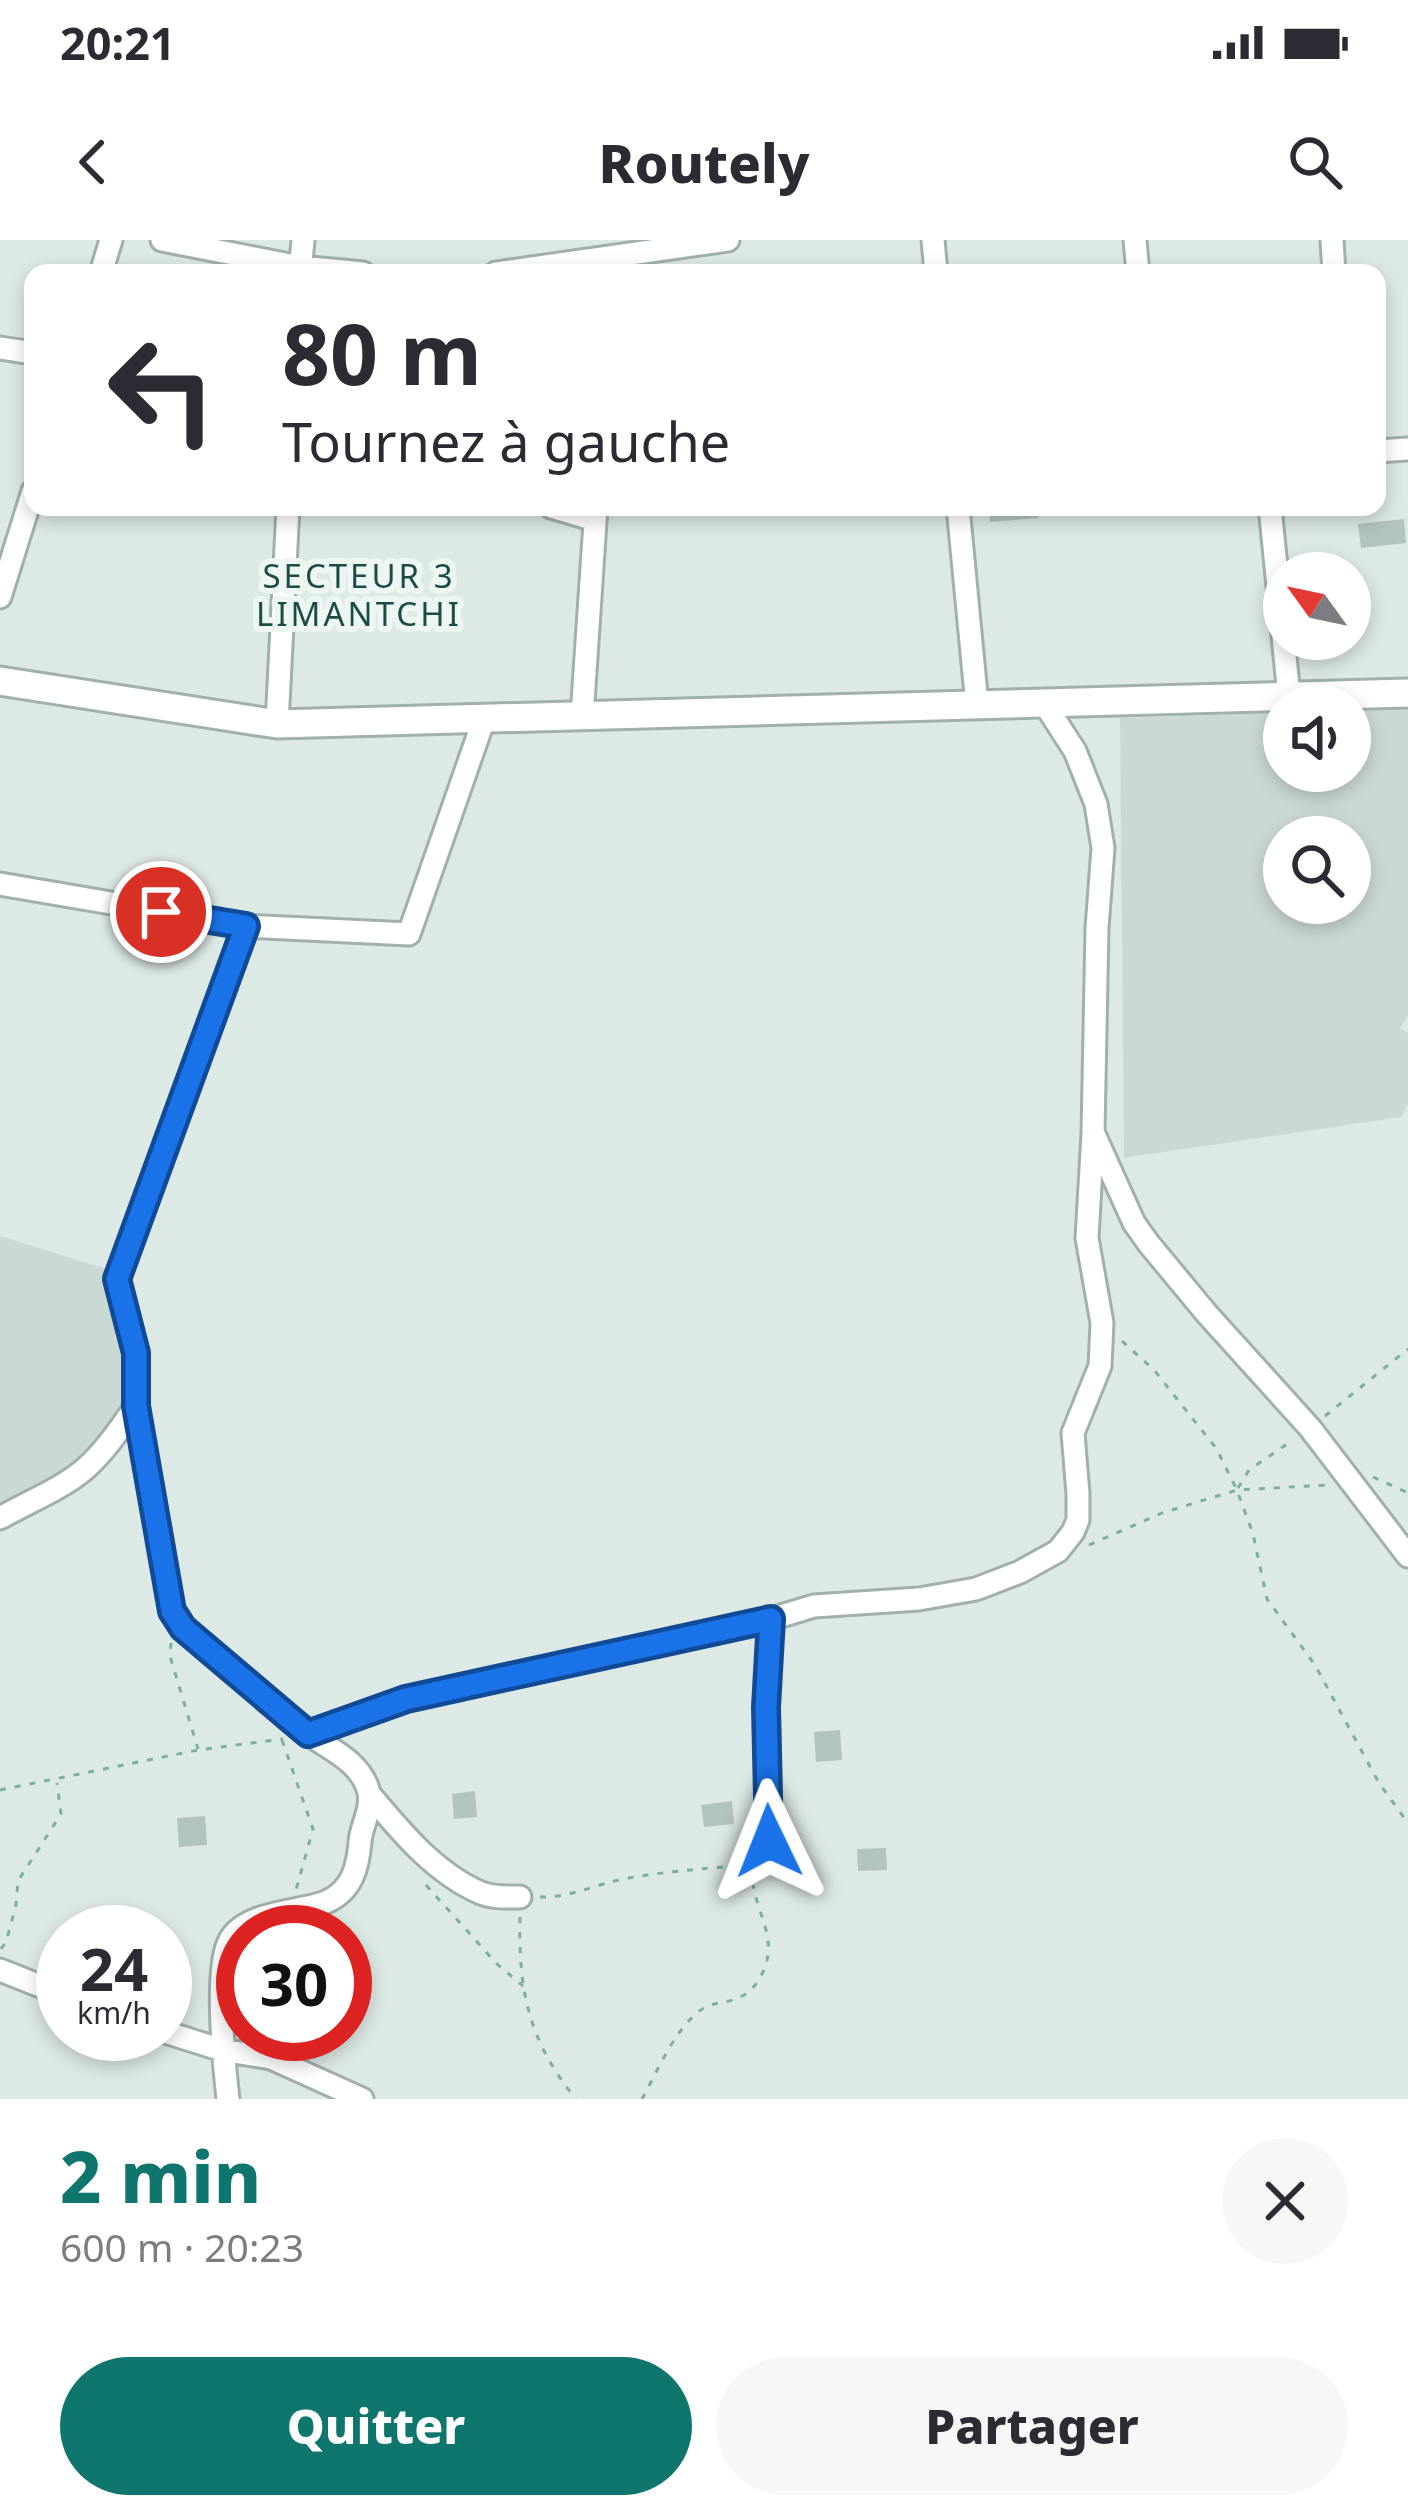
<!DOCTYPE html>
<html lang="fr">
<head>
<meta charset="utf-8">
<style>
	body { margin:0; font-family:"Noto Sans",sans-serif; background:#f7f7f7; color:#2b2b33; height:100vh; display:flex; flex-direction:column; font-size:45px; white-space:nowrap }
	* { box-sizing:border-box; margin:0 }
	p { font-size:39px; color:#7c7c81 }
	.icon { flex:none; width:66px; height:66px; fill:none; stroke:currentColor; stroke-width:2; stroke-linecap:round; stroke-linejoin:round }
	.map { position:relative; height:1859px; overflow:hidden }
	.drawer { display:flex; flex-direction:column; background:#fff; flex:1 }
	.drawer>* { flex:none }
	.hud { position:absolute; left:24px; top:24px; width:1362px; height:252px; border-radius:24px; box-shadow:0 6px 18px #0003; background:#fff; color:#2b2b33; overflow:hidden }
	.needle { width:78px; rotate:303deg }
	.tools { position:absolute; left:1263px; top:312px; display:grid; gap:24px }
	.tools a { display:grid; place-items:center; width:108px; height:108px; border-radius:50%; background:#fff; box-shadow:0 6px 18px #0003; font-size:60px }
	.speed { position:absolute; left:36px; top:1665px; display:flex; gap:24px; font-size:60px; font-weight:700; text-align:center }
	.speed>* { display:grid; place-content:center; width:156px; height:156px; border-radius:50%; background:#fff; box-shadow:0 6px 18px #0003; line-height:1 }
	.speed small { font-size:30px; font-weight:400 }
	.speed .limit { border:18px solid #d22; background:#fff; color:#111 }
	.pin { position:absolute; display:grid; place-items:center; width:102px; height:102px; color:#fff; margin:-51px; border:6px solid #fff; border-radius:50%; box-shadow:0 3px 12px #0007 }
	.me { position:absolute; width:132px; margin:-66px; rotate:358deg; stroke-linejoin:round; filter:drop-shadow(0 0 9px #0008) }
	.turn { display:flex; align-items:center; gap:42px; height:252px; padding:0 60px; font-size:54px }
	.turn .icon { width:156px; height:156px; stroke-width:2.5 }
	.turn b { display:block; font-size:84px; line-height:102px }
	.round { display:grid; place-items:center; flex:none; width:126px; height:126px; border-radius:63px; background:#f7f7f7 }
	.head { display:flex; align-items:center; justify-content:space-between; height:204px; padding:0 60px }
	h1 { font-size:72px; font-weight:800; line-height:90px; color:#0f766e }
	.cta { display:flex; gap:24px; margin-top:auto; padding:24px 60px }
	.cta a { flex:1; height:138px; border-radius:72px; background:#0f766e; color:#fff; font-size:48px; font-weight:800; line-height:138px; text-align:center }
	.cta a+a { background:#f7f7f7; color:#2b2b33 }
	.status { display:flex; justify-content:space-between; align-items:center; height:84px; padding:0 60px; background:#fff; direction:ltr }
	.status svg { height:33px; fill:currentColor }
	header { display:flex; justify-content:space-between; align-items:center; height:156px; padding:0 60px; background:#fff; font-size:54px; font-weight:800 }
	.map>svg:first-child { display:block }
	.built { fill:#cbd9d4; fill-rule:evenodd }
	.building { fill:#b2c4bf }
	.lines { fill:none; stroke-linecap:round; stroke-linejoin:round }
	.minor-casing { stroke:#a0b1ad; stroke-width:27 }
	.tertiary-casing { stroke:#a0b1ad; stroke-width:33 }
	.path { stroke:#7caea4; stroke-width:3; stroke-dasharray:6 9; stroke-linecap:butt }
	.minor { stroke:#fff; stroke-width:21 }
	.tertiary { stroke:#fff; stroke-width:27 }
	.route-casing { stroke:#114b97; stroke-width:30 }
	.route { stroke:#1a73e8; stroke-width:21 }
	.labels { text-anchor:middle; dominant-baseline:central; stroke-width:12; stroke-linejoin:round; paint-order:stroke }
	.neighbourhood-label { font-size:33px; letter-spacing:3px; fill:#1a4b45; stroke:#edf6f3 }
</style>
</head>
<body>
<div class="status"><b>20:21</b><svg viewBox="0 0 49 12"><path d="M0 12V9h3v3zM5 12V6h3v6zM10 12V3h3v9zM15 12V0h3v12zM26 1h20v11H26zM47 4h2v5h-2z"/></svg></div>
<header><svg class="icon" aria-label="back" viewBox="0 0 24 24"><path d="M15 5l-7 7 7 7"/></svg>Routely<svg class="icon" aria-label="search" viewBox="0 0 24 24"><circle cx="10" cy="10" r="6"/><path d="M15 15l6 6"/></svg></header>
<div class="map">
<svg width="1408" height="1859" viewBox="0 0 1408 1859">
	<rect width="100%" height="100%" fill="#dde9e5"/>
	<path class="built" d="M1408,469V775L1400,788L1408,793V864L1401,877L1124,918L1120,478L1284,473V531H1350V471ZM1284,597H1350V663H1284Z
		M0,996L110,1030L131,1121L122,1167L79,1223L0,1267Z"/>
	<path class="building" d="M989,267H1038V278L990,282Z
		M1404,279L1406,303L1361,308L1358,284Z
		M840,1490L842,1520L816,1522L814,1492Z
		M475,1551L477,1577L454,1579L452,1554Z
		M732,1561L734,1584L704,1587L701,1565Z
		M205,1576L207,1605L179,1607L177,1578Z
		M886,1608L887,1630L858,1631L857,1609Z"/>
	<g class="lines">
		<defs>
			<path id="minor" d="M162,0L300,27L363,33
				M933,0L936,33
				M1135,0L1138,33
				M1332,0L1334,33
				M101,33L111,0
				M300,33L303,0
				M496,33L728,0
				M0,108L33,113
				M1377,211L1408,209
				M551,267L595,280
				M958,267L977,465
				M1270,267L1289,456
				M0,357L33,251
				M582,477L596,267
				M277,484L288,267
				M0,644L246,686L409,694L484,479
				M1094,894L1134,983L1149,1004L1207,1074L1310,1188L1408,1316
				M0,1278C28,1262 62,1249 86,1228C106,1210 121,1187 136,1166
				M308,1494L406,1459L771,1379L814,1366L919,1359L976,1349L1020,1332L1058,1311L1073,1292L1078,1280V1254L1073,1193L1100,1126L1102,1083L1087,998L1093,893L1097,688L1103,608L1096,564L1075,511L1044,463
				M371,1556C401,1592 436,1634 481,1653C493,1658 507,1657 520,1657
				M756,1625L769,1601L766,1467L771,1379
				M0,1730L63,1755
				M165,1792L222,1810L271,1818L362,1859
				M228,1859C224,1823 215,1736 228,1704C241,1671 298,1673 326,1662C352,1651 358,1627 360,1602C361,1585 374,1567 368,1549C358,1518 325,1508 302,1489C262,1456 222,1422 183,1388L172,1371L136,1166V1113L117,1039L246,686"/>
			<path id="tertiary" d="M0,441L277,484L1408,453"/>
		</defs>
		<use href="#minor" class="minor-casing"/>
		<use href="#tertiary" class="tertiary-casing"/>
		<path class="path" d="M1122,1101L1154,1130L1216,1208L1237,1250L1253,1294L1267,1359L1315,1425L1379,1543L1408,1583
			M1325,1176L1408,1109
			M1373,1237L1408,1253
			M1238,1248L1249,1230L1293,1200
			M1089,1305L1162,1273L1237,1250L1327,1245
			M171,1403L170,1416L198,1509
			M282,1500L313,1589L296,1650
			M0,1550L198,1510L283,1499
			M426,1645L496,1723L523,1746
			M540,1657C569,1658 594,1645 623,1639C661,1632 698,1629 737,1626
			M520,1677C518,1750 529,1802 576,1859
			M1,1709L6,1702L16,1665L18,1641L61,1574L57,1543
			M642,1859C658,1830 673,1793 698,1772C712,1760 727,1765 742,1756C750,1752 757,1744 761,1736C779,1702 759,1678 753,1645"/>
		<use href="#minor" class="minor"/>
		<use href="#tertiary" class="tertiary"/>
	</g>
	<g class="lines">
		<defs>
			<path id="route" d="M161,672L246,686L117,1039L136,1113V1166L172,1371L183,1388L308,1494L406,1459L771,1379L766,1467L769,1601"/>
		</defs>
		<use href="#route" class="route-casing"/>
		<use href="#route" class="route"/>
	</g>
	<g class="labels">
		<g class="neighbourhood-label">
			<text x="359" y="335">SECTEUR 3<tspan x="359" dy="38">LIMANTCHI</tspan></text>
		</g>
	</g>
</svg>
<div class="tools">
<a><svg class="needle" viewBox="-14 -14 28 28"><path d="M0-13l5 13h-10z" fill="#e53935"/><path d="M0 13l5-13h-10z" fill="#7c7c81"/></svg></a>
<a><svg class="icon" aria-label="sound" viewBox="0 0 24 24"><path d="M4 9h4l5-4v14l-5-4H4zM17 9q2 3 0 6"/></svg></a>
<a><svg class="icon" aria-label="search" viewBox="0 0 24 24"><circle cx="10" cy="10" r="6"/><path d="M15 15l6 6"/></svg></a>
</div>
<div class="speed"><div>24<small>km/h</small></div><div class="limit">30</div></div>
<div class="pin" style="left:161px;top:672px;background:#d93025"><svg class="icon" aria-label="arrive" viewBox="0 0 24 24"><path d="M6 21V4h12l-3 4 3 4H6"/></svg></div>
<svg class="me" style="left:769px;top:1601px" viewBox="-20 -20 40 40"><path d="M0-17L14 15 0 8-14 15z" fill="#1a73e8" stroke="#fff" stroke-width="4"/></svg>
<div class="hud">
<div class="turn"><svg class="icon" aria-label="left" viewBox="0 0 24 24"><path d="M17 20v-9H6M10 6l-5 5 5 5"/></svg><div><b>80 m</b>Tournez à gauche</div></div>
</div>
</div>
<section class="drawer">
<div class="head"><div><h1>2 min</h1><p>600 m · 20:23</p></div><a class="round"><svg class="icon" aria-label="close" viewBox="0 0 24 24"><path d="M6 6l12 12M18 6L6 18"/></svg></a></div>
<div class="cta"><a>Quitter</a><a>Partager</a></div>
</section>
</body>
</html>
